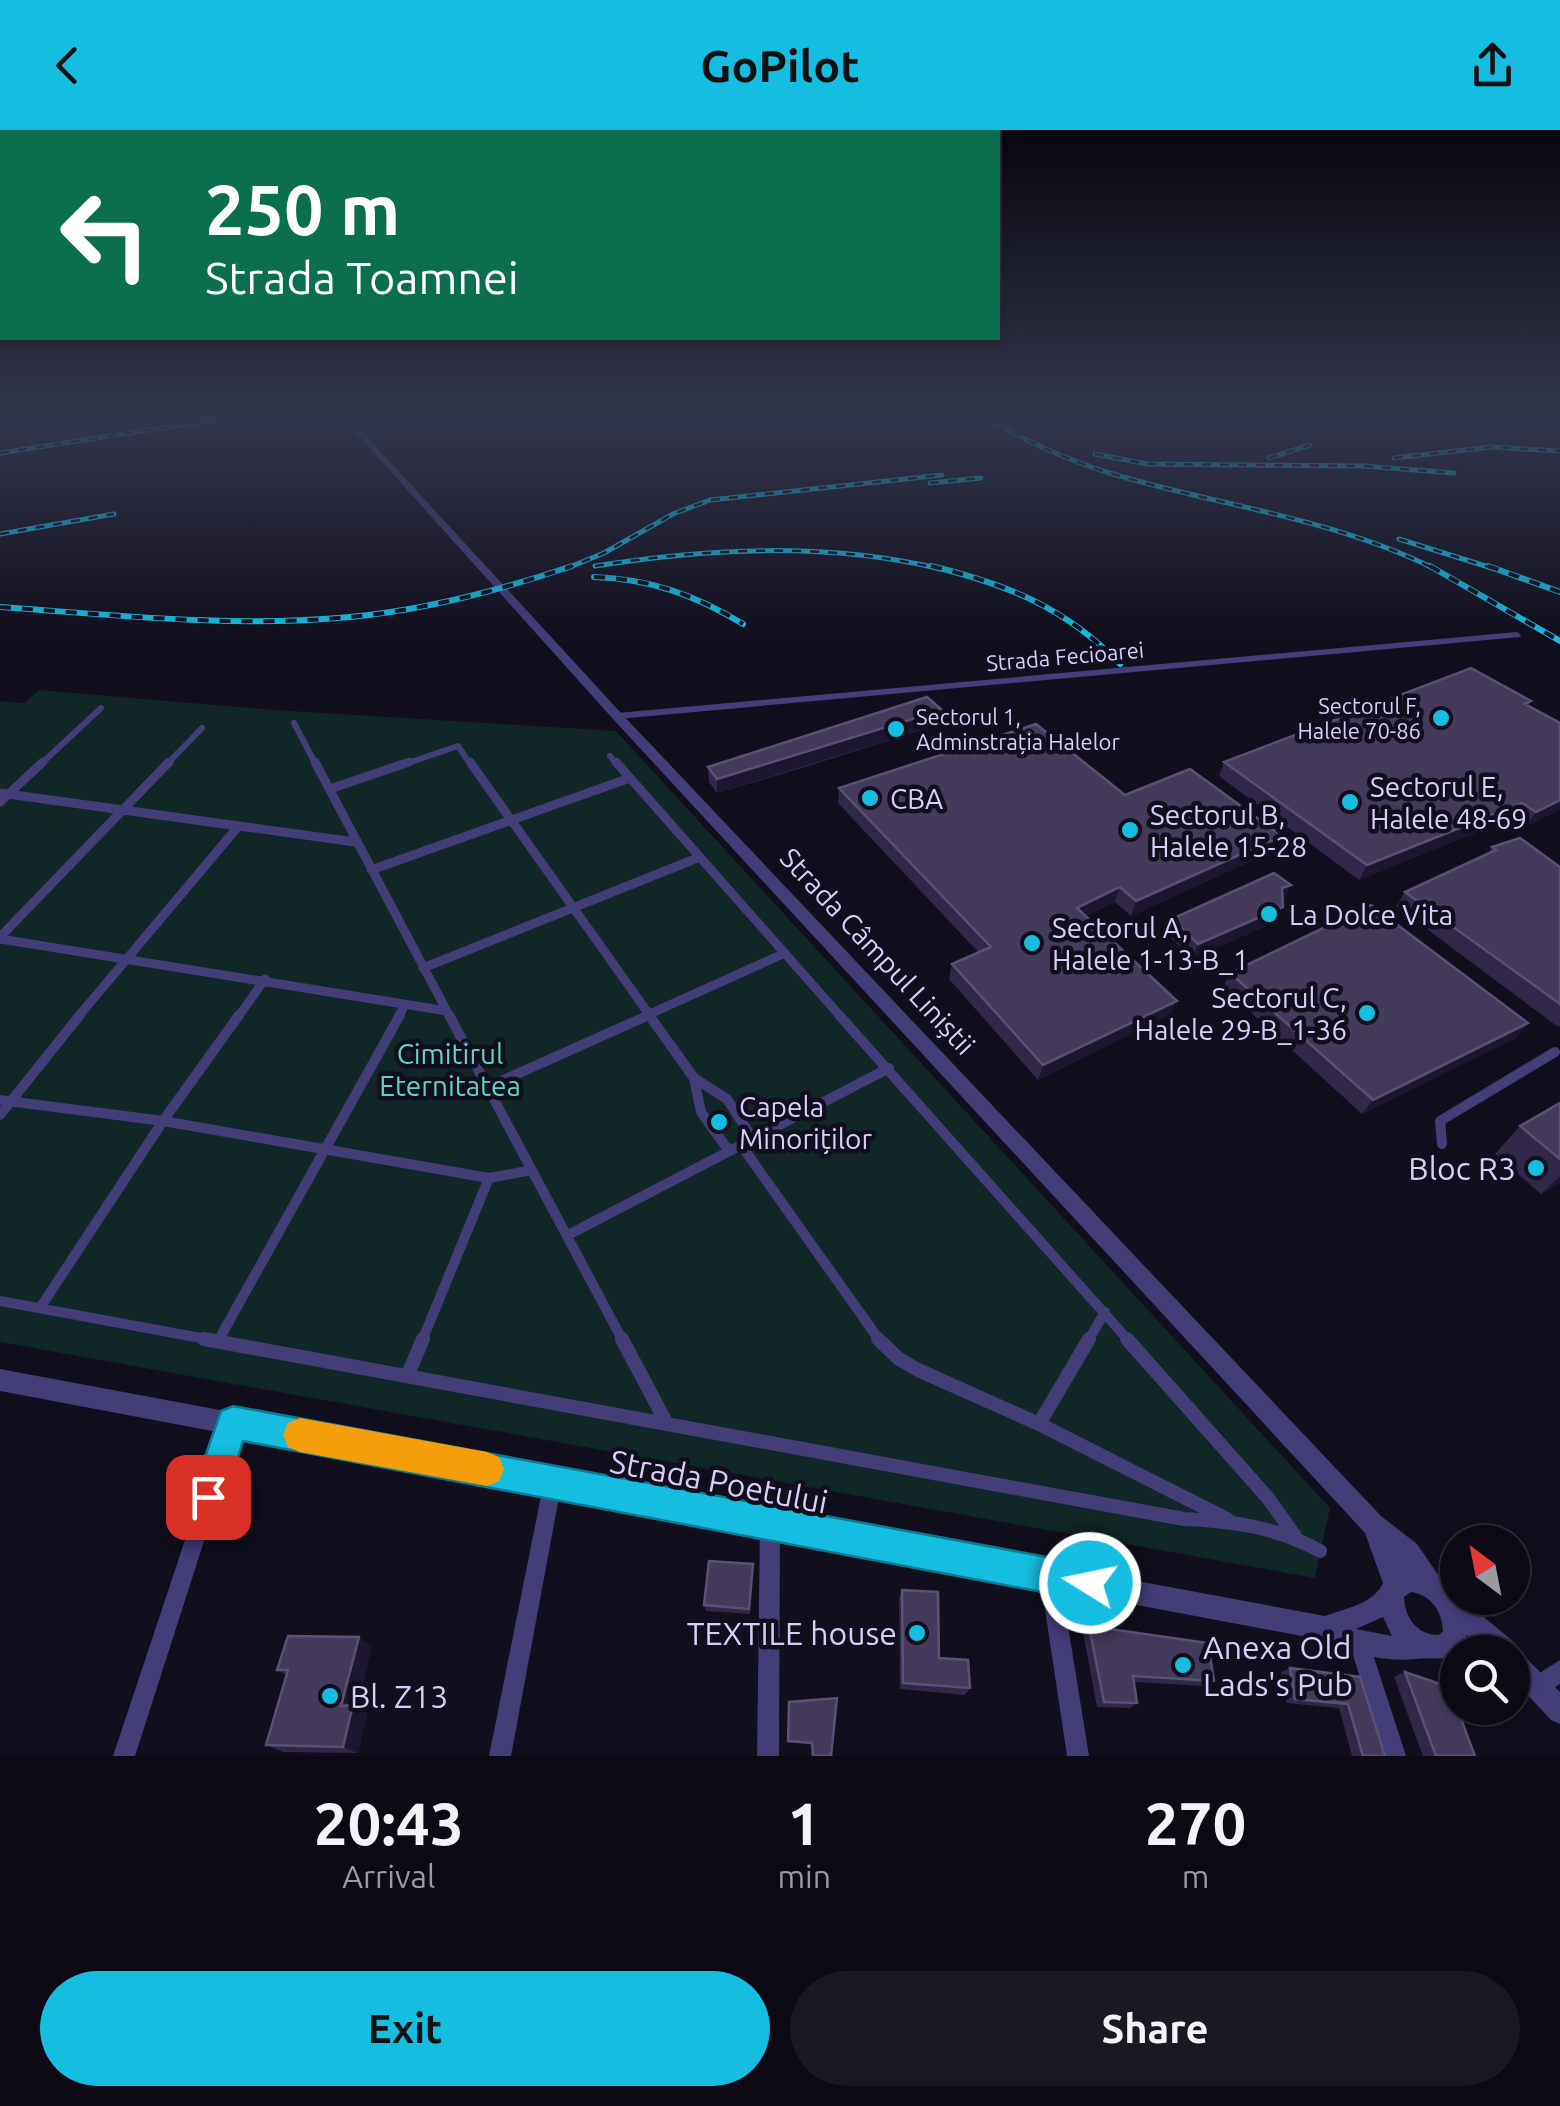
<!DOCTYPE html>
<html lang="en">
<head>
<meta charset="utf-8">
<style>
	body { margin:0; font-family:Ubuntu,sans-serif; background:#1b1823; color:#f1f3f6; height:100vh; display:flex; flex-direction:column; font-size:38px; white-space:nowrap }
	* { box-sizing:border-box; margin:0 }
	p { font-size:32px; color:#9a9aa1 }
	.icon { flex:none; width:55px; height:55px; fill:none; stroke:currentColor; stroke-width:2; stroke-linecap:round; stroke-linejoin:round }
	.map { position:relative; height:1626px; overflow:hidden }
	.drawer { display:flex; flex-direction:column; background:#0d0a16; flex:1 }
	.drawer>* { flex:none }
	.guide { position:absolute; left:0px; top:0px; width:1000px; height:210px; box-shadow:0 2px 8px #0004,0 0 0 2px #2d2b35; background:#0b6e4f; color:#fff; overflow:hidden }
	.needle { width:65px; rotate:328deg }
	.controls { position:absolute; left:1440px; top:1395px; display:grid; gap:20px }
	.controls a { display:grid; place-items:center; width:90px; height:90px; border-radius:50%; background:#0d0a16; box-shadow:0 2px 8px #0004,0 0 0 2px #2d2b35; font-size:50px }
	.pin { position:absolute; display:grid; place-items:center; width:85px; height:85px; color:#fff; margin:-42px; border-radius:20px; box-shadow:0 5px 15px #0006 }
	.me { position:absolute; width:110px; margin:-55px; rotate:280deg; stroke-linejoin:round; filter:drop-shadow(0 0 8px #0008) }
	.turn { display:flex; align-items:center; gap:35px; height:210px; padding:0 40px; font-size:45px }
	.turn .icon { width:130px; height:130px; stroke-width:2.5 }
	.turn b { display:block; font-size:70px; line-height:85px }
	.eta { display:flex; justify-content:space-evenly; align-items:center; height:170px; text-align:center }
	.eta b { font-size:60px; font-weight:700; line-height:70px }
	.cta { display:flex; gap:20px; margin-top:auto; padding:20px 40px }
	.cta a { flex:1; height:115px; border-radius:60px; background:#15bde0; color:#111; font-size:40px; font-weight:700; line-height:115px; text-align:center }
	.cta a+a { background:#1b1823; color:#f1f3f6 }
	header { display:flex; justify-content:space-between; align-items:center; height:130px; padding:0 40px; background:#15bde0; color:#111; font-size:45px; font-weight:700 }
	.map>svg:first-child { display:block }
	.green { fill:#112626 }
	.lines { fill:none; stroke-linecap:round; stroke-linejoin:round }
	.pedestrian-far3 { stroke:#433d78; stroke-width:6 }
	.pedestrian-far2 { stroke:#433d78; stroke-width:9 }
	.pedestrian-far1 { stroke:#433d78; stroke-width:10 }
	.pedestrian { stroke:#433d78; stroke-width:14 }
	.minor { fill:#433d78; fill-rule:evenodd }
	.tertiary { fill:#433d78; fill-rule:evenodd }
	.rail-far1-casing { stroke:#15bde0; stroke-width:5 }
	.rail-casing { stroke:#15bde0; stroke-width:6 }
	.rail-far1 { stroke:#110e1d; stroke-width:2.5; stroke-dasharray:9; stroke-linecap:butt }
	.rail { stroke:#110e1d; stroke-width:4; stroke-dasharray:11; stroke-linecap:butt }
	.wall { fill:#312849 }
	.shaded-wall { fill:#1d1630 }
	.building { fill:#433a5c; stroke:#5a5175; stroke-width:2.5 }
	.route { fill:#15bde0; stroke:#0e7b92; stroke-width:2.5 }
	.slow { fill:#f59e0b }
	.poi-dot { fill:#15bde0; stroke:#110e1d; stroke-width:4 }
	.labels { text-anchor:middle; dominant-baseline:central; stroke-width:9; stroke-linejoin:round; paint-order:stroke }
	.far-street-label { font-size:22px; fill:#d7cefa; stroke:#110e1d }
	.far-poi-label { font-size:22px; fill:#d7cefa; stroke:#110e1d; text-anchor:end }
	.poi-label { font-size:28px; fill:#d7cefa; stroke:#110e1d; text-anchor:start }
	.street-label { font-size:28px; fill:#d7cefa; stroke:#110e1d }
	.park-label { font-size:28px; fill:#62d3bf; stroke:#110e1d }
	.near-poi-label { font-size:32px; fill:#d7cefa; stroke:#110e1d; text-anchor:end }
	.near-street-label { font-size:32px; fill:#d7cefa; stroke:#110e1d }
</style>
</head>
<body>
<header><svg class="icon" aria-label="back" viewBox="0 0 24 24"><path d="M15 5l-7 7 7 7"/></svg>GoPilot<svg class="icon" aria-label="share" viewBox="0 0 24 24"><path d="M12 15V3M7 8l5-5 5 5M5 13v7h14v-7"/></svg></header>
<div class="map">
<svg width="1560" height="1626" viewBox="0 0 1560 1626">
	<rect width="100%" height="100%" fill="#110e1d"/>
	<path class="green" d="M39,560L275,580L616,601L1330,1378L1315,1448L0,1212V571L24,573Z"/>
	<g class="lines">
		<path class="pedestrian-far3" d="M294,593L316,635
			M610,626L618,635
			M40,635L101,578
			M166,635L202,598
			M402,635L458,616L471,635"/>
		<path class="pedestrian-far2" d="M315,632L450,887
			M470,632L651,887
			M616,632L841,887
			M330,659L409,632
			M0,663L355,712
			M0,672L43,632
			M371,740L630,648
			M0,807L169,632
			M0,809L447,881
			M423,838L700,727
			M78,887L236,699
			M238,887L265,849
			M398,887L405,875
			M643,887L785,823"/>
		<path class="pedestrian-far1" d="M449,885L623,1211
			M649,885L694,948L701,982L729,1021
			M839,885L1129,1211
			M694,948L727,969L753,1009
			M488,957L649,885
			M0,970L163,991L489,1048L532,1040
			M0,985L80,885
			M1442,1014L1440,991L1555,922
			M741,1015L880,1211
			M568,1105L889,938
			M0,1171L217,1211
			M40,1178L163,991L239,885
			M218,1211L400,885
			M422,1211L489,1048
			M1088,1211L1105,1182"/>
		<path class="pedestrian" d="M204,1209L1184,1389C1232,1391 1277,1397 1320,1421
			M622,1209L667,1294
			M878,1209L899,1229L918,1240L1039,1294L1227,1389
			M1127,1209L1268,1368L1295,1406
			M408,1244L423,1209
			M1039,1294L1089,1209"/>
		<path class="minor" d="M1534,285H1542L1560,290V294Z
			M1517,502L1521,505L1520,507L617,589L612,586L617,583Z
			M233,1284L239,1287L242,1293L135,1626H113L224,1293L227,1287Z
			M553,1342L560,1344L562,1351L511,1626H489L544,1351L546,1344Z
			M770,1386L777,1389L780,1396L779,1626H757L760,1396L763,1389Z
			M1050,1436L1057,1439L1060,1446L1089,1626H1067L1040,1446L1043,1439Z
			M1359,1502L1366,1505L1369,1512L1406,1626H1384L1349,1512L1352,1505Z
			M1560,1530V1554L1540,1567L1532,1564L1529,1556L1532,1548Z"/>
		<path class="tertiary" d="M340,285H347L621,583L1381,1386L1417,1414L1441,1449L1458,1464V1468H1461L1515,1513L1517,1519L1560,1562V1594L1551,1590L1512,1548V1522H1488L1467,1505C1456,1537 1441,1526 1416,1529C1382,1532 1354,1524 1323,1510L0,1261V1239L1325,1486C1344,1479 1375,1473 1383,1453L1365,1403L613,589ZM1411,1462C1431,1465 1442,1481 1443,1501L1439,1505C1417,1505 1405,1488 1404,1467ZM1383,1487L1392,1506L1356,1499Z"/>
		<defs>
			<path id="rail-far1" d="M980,285C1023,309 1065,330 1113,344C1220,376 1333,388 1435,439
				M0,323L245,285
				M1095,324L1147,334L1364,336L1454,343
				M1269,328L1310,315
				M1394,328L1492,317L1560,321
				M930,353L981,348
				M0,404L114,384
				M1399,409L1495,439
				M595,436C710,418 827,412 941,439
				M565,439L604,423L673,384L710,370L942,345"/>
			<path id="rail" d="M931,436C1006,454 1065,477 1120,534
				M1430,436L1560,511
				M1488,436L1560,462
				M594,447C651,449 695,465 743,494
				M0,477C116,485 233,498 350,487C425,480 501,460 572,436"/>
		</defs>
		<use href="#rail-far1" class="rail-far1-casing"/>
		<use href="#rail" class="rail-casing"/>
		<use href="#rail-far1" class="rail-far1"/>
		<use href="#rail" class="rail"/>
	</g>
	<path class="wall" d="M1531,571L1528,576L1560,593V680L1526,696L1512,688L1359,750L1219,646L1224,632Z
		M942,580L940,594L802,638L717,663L709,652L708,637Z
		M839,658L1125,665L1282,706L1275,720L1131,786L1115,772L1086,786L1170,885L1038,950L949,849L952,834L979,823L838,673Z
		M1492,717L1560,737V896L1558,897L1396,776L1405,762L1487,724Z
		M1291,755L1282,770L1275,792L1192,829L1166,803L1172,789Z
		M1230,843L1528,893L1516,908L1362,984L1223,857Z
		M1560,973V1053L1541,1064L1495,1024L1520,996Z
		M753,1440L750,1484L706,1481L704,1475Z
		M902,1460L939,1528L970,1558L965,1565L900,1559L899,1468Z
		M1089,1496L1214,1551L1205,1556L1134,1552L1137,1573L1130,1578L1097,1577L1083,1502Z
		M372,1516L357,1578L367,1583L358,1623L283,1622L266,1615L286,1545L277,1540Z
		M1290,1538L1360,1547L1385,1626H1352L1339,1578L1286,1573L1281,1542Z
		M1405,1542L1475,1626H1423L1394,1547Z"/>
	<path class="shaded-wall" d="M942,580L940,594L717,663V649Z
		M1560,670V680L1526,696L1536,682Z
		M1522,673L1512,688L1359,750L1367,735Z
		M1282,706L1275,720L1131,786L1136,771Z
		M1291,755L1284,770L1275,773L1282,758Z
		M1120,757L1115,772L1073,793L1077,778Z
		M1283,777L1275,792L1192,829L1198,814Z
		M1177,871L1170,885L1038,950L1043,935Z
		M1528,893L1516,908L1362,984L1373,970Z
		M1560,1046V1053L1541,1064Z
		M359,1507L372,1516L357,1578L367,1583L358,1623L343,1617L341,1576Z"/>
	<path class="building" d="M1471,538L1531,571L1525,574L1560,593V670L1536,682L1522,673L1367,735L1224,632Z
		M927,567L942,580L717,649L708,637Z
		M1036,594L1125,665L1190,639L1282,706L1136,771L1120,757L1077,778L1177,871L1043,935L952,834L991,817L839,658Z
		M1520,708L1560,737V874L1405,762L1496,720L1492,717Z
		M1274,743L1291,755L1282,758L1283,777L1198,814L1172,789Z
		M1371,775L1528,893L1373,970L1230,843Z
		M1560,973V1029L1520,996Z
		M709,1431L753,1434L749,1479L704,1475Z
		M902,1460L938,1462L939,1528L968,1530L970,1558L903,1553Z
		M1089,1496L1208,1513L1214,1551L1133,1546L1137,1573L1104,1572Z
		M288,1506L359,1507L341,1576L353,1575L343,1617L266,1615L288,1540H277Z
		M1290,1538L1360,1547L1385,1626H1363L1348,1574L1295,1569Z
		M1405,1542L1449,1557L1475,1626H1436Z
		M837,1568L831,1626H813L812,1613L788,1611L789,1572Z"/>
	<linearGradient id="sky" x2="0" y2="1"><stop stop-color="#090810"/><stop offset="0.56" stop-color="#32364c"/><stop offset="1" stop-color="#32364c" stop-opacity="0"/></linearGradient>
	<rect width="1560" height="512" fill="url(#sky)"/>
	<path class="route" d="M233,1276L1090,1435L1102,1440L1108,1453L1102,1466L1090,1471L243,1311L221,1379L208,1384L196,1379L191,1367L221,1281Z"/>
	<path class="slow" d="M300,1288L487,1322L499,1327L504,1339L499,1351L487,1356L300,1322L288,1317L283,1305L288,1293Z"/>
	<g class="poi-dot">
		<circle cx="1441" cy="588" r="10"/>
		<circle cx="896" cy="599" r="10"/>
		<circle cx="870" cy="668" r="10"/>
		<circle cx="1350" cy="672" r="10"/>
		<circle cx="1130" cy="700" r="10"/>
		<circle cx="1269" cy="784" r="10"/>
		<circle cx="1032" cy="813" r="10"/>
		<circle cx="1367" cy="883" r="10"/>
		<circle cx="719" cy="992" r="10"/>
		<circle cx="1536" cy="1038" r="10"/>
		<circle cx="917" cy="1503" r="10"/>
		<circle cx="1183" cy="1535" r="10"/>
		<circle cx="330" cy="1566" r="10"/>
	</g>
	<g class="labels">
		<g class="far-street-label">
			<text transform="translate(1065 526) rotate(-5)">Strada Fecioarei</text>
		</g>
		<g class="far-poi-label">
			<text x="1421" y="575">Sectorul F,<tspan x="1421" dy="25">Halele 70-86</tspan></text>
			<text x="916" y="586" text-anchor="start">Sectorul 1,<tspan x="916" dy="25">Adminstrația Halelor</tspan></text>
		</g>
		<g class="poi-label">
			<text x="1370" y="656">Sectorul E,<tspan x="1370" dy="32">Halele 48-69</tspan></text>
			<text x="890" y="668">CBA</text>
			<text x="1150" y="684">Sectorul B,<tspan x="1150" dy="32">Halele 15-28</tspan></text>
			<text x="1289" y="784">La Dolce Vita</text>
			<text x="1052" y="797">Sectorul A,<tspan x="1052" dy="32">Halele 1-13-B_1</tspan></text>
			<text x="1347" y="867" text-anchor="end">Sectorul C,<tspan x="1347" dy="32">Halele 29-B_1-36</tspan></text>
			<text x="739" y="976">Capela<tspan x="739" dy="32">Minoriților</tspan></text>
		</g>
		<g class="street-label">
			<text transform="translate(878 821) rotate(47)">Strada Câmpul Liniștii</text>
		</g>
		<g class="park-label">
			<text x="450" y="923">Cimitirul<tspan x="450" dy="32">Eternitatea</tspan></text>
		</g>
		<g class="near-poi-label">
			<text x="1516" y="1038">Bloc R3</text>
			<text x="897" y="1503">TEXTILE house</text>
			<text x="1203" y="1517" text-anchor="start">Anexa Old<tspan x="1203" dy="37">Lads's Pub</tspan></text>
			<text x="350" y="1566" text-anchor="start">Bl. Z13</text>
		</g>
		<g class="near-street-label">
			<text transform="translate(719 1351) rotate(11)">Strada Poetului</text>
		</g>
	</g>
</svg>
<div class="controls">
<a><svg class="needle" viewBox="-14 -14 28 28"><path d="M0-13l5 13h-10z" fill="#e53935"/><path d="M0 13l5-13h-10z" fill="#9a9aa1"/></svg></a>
<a><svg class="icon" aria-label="search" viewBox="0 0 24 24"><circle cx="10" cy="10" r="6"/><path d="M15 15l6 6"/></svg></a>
</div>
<div class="pin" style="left:208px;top:1367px;background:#d93025"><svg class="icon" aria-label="arrive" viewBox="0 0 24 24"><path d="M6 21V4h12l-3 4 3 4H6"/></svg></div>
<svg class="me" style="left:1090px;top:1453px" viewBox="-20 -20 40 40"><circle r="17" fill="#15bde0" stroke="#fff" stroke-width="3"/><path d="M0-11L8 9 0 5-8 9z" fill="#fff"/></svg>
<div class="guide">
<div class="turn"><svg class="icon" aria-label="left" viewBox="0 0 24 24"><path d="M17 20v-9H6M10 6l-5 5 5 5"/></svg><div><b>250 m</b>Strada Toamnei</div></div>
</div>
</div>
<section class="drawer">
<div class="eta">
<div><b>20:43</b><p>Arrival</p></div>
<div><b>1</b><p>min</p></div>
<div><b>270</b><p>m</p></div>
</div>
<div class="cta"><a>Exit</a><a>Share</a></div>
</section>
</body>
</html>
